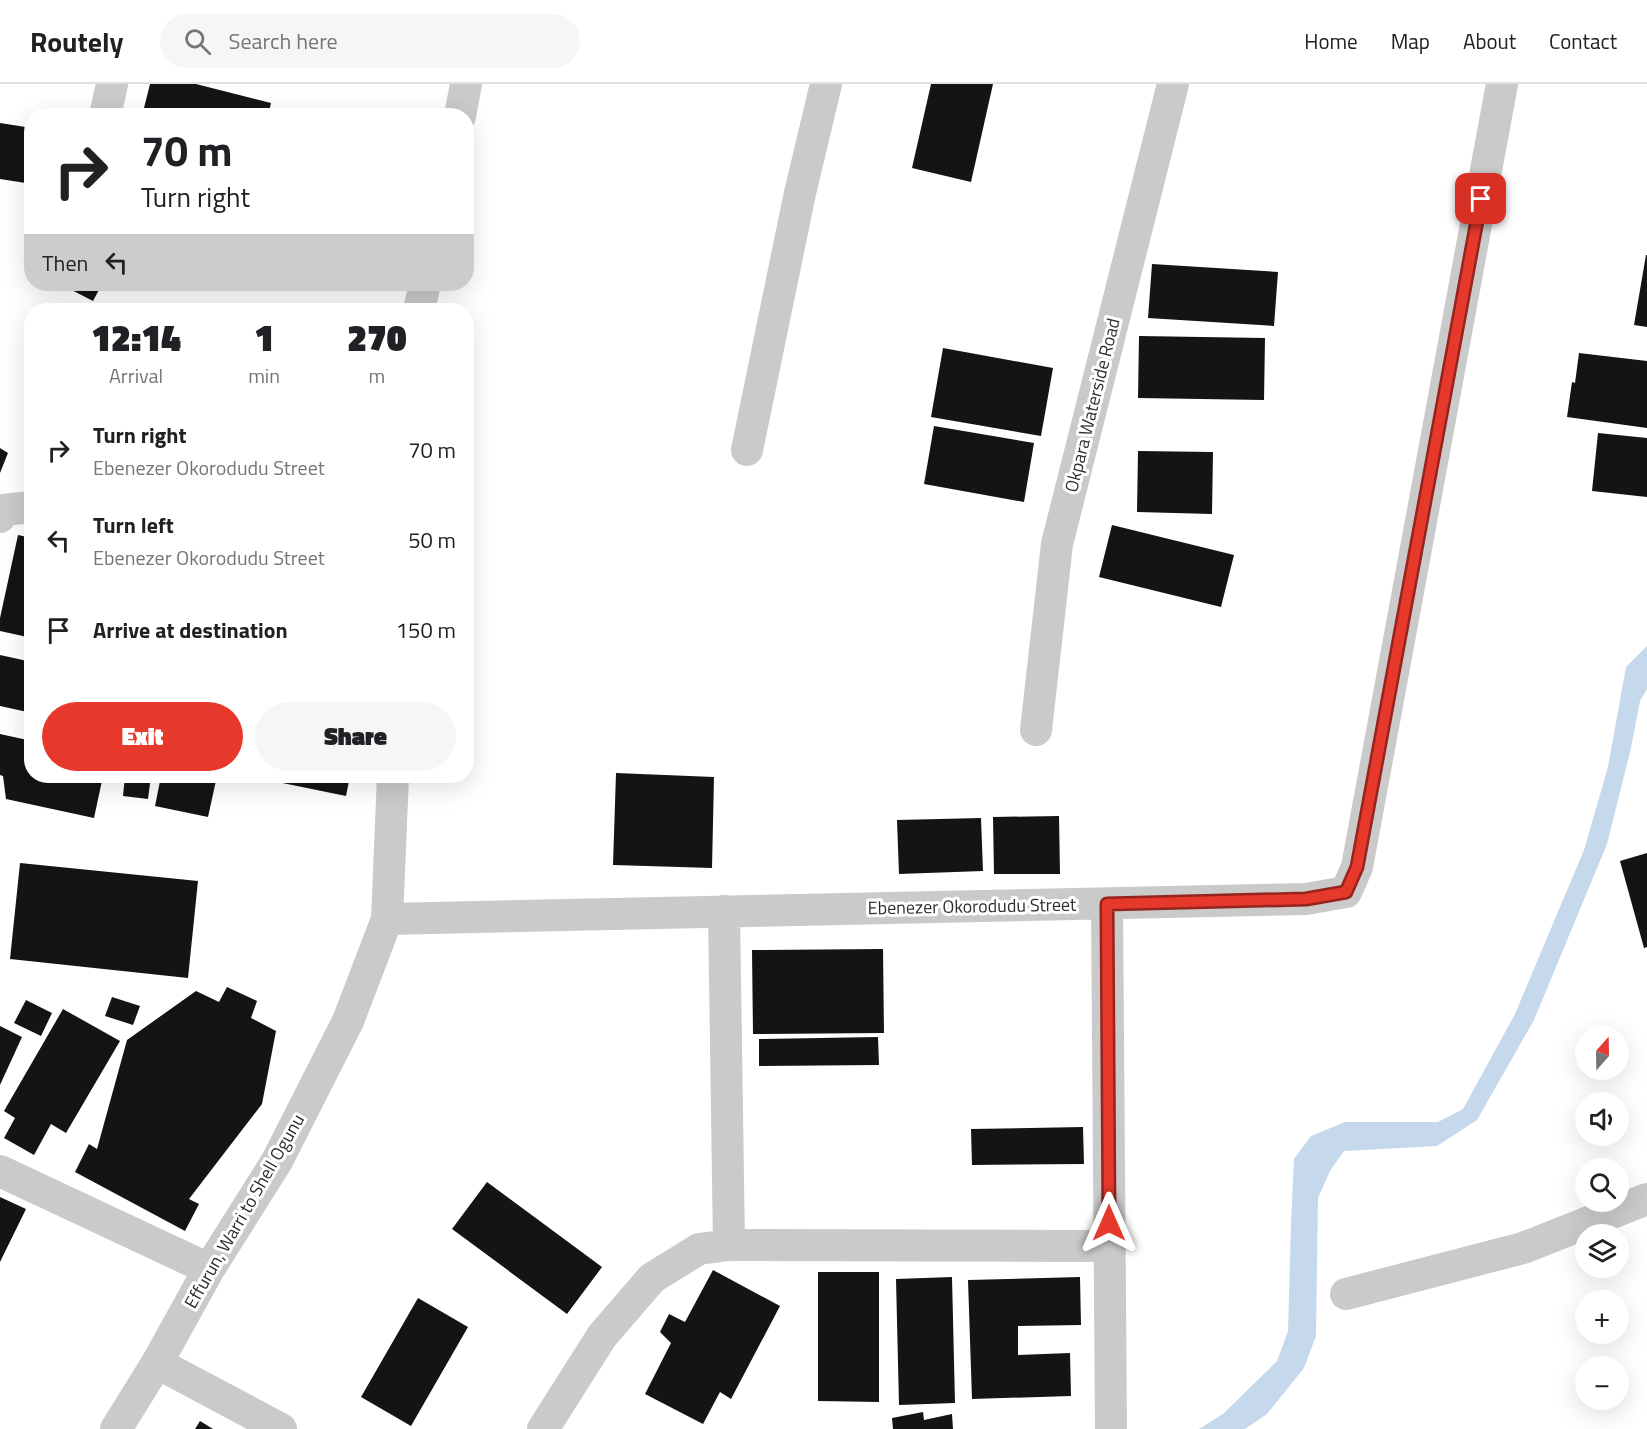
<!DOCTYPE html>
<html lang="en">
<head>
<meta charset="utf-8">
<style>
	body { margin:0; font-family:"Titillium Web",sans-serif; background:#f6f6f6; color:#202124; height:100vh; display:flex; flex-direction:column; font-size:22px; white-space:nowrap }
	* { box-sizing:border-box; margin:0 }
	p { font-size:20px; color:#757577 }
	.icon { flex:none; width:33px; height:33px; fill:none; stroke:currentColor; stroke-width:2; stroke-linecap:round; stroke-linejoin:round }
	.map { position:relative; flex:1; overflow:hidden }
	.panel { position:absolute; left:24px; top:219px; width:450px; height:480px; display:flex; flex-direction:column; background:#fff; border-radius:24px; box-shadow:0 6px 24px #0002 }
	.panel>* { flex:none }
	.top-card { position:absolute; left:24px; top:24px; width:450px; height:183px; border-radius:24px; box-shadow:0 6px 24px #0002; background:#fff; color:#202124; overflow:hidden }
	.needle { width:39px; rotate:20deg }
	.fabs { position:absolute; left:1575px; top:942px; display:grid; gap:12px }
	.fabs a { display:grid; place-items:center; width:54px; height:54px; border-radius:50%; background:#fff; box-shadow:0 6px 24px #0002; font-size:30px }
	.pin { position:absolute; display:grid; place-items:center; width:51px; height:51px; color:#fff; margin:-26px; border-radius:12px; box-shadow:0 3px 9px #0006 }
	.me { position:absolute; width:66px; margin:-33px; rotate:0deg; stroke-linejoin:round; filter:drop-shadow(0 0 4px #0008) }
	.turn { display:flex; align-items:center; gap:21px; height:126px; padding:0 18px; font-size:27px }
	.turn .icon { width:78px; height:78px; stroke-width:2.5 }
	.turn b { display:block; font-size:42px; line-height:51px }
	.then { display:flex; align-items:center; height:57px; padding:0 18px; background:#0003; gap:12px; font-size:22px }
	.eta { display:flex; justify-content:space-evenly; align-items:center; height:102px; text-align:center }
	.eta b { font-size:36px; font-weight:800; line-height:42px }
	.button { display:flex; gap:12px; margin-top:auto; padding:12px 18px }
	.button a { flex:1; height:69px; border-radius:36px; background:#e7382c; color:#fff; font-size:24px; font-weight:800; line-height:69px; text-align:center }
	.button a+a { background:#f6f6f6; color:#202124 }
	ul { padding:0; list-style:none }
	li { display:flex; align-items:center; gap:18px; height:90px; padding:0 18px }
	li div { flex:1 }
	li b { display:block; font-size:22px }
	li em { font-style:normal }
	header { display:flex; align-items:center; gap:36px; box-sizing:border-box; height:84px; padding:0 30px; background:#fff; border-bottom:2px solid #e0e0e0 }
	header strong { font-size:28px }
	nav { display:flex; gap:33px; margin-inline-start:auto; font-size:21px }
	.search { width:420px; height:54px; background:#f6f6f6; display:flex; align-items:center; gap:15px; box-sizing:border-box; padding:0 21px; border-radius:33px; color:#757577; font-size:22px }
	.map>svg:first-child { display:block }
	.water { fill:#c6d8eb }
	.building { fill:#141414 }
	.lines { fill:none; stroke-linecap:round; stroke-linejoin:round }
	.minor { stroke:#cacaca; stroke-width:32 }
	.route-casing { stroke:#96241d; stroke-width:15 }
	.route { stroke:#e7382c; stroke-width:10 }
	.labels { text-anchor:middle; dominant-baseline:central; stroke-width:6; stroke-linejoin:round; paint-order:stroke }
	.street-label { font-size:18px; fill:#2d2d2d; stroke:#fff }
</style>
</head>
<body>
<header>
<strong>Routely</strong>
<div class="search"><svg class="icon" aria-label="search" viewBox="0 0 24 24"><circle cx="10" cy="10" r="6"/><path d="M15 15l6 6"/></svg>Search here</div>
<nav><a>Home</a><a>Map</a><a>About</a><a>Contact</a></nav>
</header>
<div class="map">
<svg width="1647" height="1345" viewBox="0 0 1647 1345">
	<rect width="100%" height="100%" fill="#fff"/>
	<path class="water" d="M1647,562V605L1640,617L1631,664L1607,760L1534,936L1477,1036L1437,1062L1344,1067L1330,1087L1318,1114L1316,1252L1304,1284L1267,1330L1245,1345H1199L1223,1330L1277,1277L1288,1247L1291,1140L1294,1075L1311,1052L1345,1038H1438L1463,1025L1515,930L1584,766L1608,683L1626,583Z"/>
	<path class="building" d="M150,0H196L271,19L268,32H142Z
		M931,0H993L971,98L912,84Z
		M0,39L32,44V100L0,95Z
		M1646,171H1647V243L1634,241Z
		M1152,180L1278,188L1274,242L1148,234Z
		M60,200H102L93,217Z
		M1139,252L1265,254L1264,316L1138,314Z
		M943,264L1053,284L1041,352L931,333Z
		M1579,269L1647,277V344L1567,333L1572,298L1575,299Z
		M934,342L1034,359L1024,418L924,400Z
		M1598,349L1647,354V413L1592,407Z
		M0,364L8,369L0,389Z
		M1138,367L1213,368L1212,430L1137,428Z
		M1112,441L1234,471L1221,523L1099,493Z
		M18,451L32,454V554L0,547V534Z
		M0,571L32,578V629L0,622Z
		M0,650L32,657V692H103L94,734L6,715L3,692L0,691Z
		M616,689L714,693L712,784L613,781Z
		M125,692H151L148,715L123,712Z
		M161,692H217L208,733L155,722Z
		M258,692H350L346,712L258,694Z
		M1059,732L1060,790H994L993,733Z
		M981,734L983,787L899,790L897,736Z
		M1647,769V863L1644,864L1620,777Z
		M20,779L198,797L188,894L10,875Z
		M883,865L884,949L753,950L752,866Z
		M227,903L257,917L251,934L276,947L262,1020L189,1115L199,1120L185,1147L75,1088L89,1060L97,1065L127,956L196,907L219,918Z
		M112,913L140,922L133,941L105,932Z
		M26,916L52,929L41,952L14,939Z
		M63,925L120,957L66,1049L51,1040L34,1071L4,1054L15,1034L4,1027Z
		M0,942L22,953L0,1001Z
		M878,953L879,981L759,982V955Z
		M1083,1043L1084,1080L972,1081L971,1045Z
		M487,1098L602,1183L567,1230L452,1145Z
		M0,1113L26,1125L0,1178Z
		M713,1186L780,1222L731,1315L720,1308L703,1340L645,1310L671,1259L660,1248L669,1230L685,1238Z
		M818,1188H879V1318L818,1317Z
		M952,1193L955,1319L899,1321L896,1195Z
		M1080,1193L1081,1241L1018,1242V1271L1070,1269L1071,1312L972,1315L968,1196Z
		M418,1214L468,1243L411,1342L361,1313Z
		M923,1328L924,1336L952,1330L953,1345H893L892,1334Z
		M200,1337L213,1345H195Z"/>
	<g class="lines">
		<path class="minor" d="M105,32L112,0
			M460,32L466,0
			M419,226L425,200
			M747,366L800,109L826,0
			M0,433L3,426L32,423
			M1036,646L1057,460L1173,0
			M1107,820L1111,1345
			M724,827L729,1161
			M387,835L1306,815L1346,808L1357,783L1502,0
			M0,1087L209,1185
			M1346,1210L1523,1164L1647,1115
			M157,1279L281,1345
			M116,1345L157,1279L209,1185L277,1077L348,937L387,835L393,692
			M543,1345L602,1252L652,1194L699,1165L729,1161L1110,1162"/>
	</g>
	<g class="lines">
		<defs>
			<path id="route" d="M1109,1139L1107,820L1306,815L1346,808L1357,783L1481,115"/>
		</defs>
		<use href="#route" class="route-casing"/>
		<use href="#route" class="route"/>
	</g>
	<g class="labels">
		<g class="street-label">
			<text transform="translate(1092 321) rotate(-76)">Okpara Waterside Road</text>
			<text transform="translate(972 822) rotate(-1)">Ebenezer Okorodudu Street</text>
			<text transform="translate(244 1127) rotate(-60)">Effurun, Warri to Shell Ogunu</text>
		</g>
	</g>
</svg>
<div class="fabs">
<a><svg class="needle" viewBox="-14 -14 28 28"><path d="M0-13l5 13h-10z" fill="#e53935"/><path d="M0 13l5-13h-10z" fill="#757577"/></svg></a>
<a><svg class="icon" aria-label="sound" viewBox="0 0 24 24"><path d="M4 9h4l5-4v14l-5-4H4zM17 9q2 3 0 6"/></svg></a>
<a><svg class="icon" aria-label="search" viewBox="0 0 24 24"><circle cx="10" cy="10" r="6"/><path d="M15 15l6 6"/></svg></a>
<a><svg class="icon" aria-label="layers" viewBox="0 0 24 24"><path d="M12 4l9 5-9 5-9-5zM3 14l9 5 9-5"/></svg></a>
<a>+</a>
<a>−</a>
</div>
<div class="pin" style="left:1481px;top:115px;background:#d93025"><svg class="icon" aria-label="arrive" viewBox="0 0 24 24"><path d="M6 21V4h12l-3 4 3 4H6"/></svg></div>
<svg class="me" style="left:1109px;top:1139px" viewBox="-20 -20 40 40"><path d="M0-17L14 15 0 8-14 15z" fill="#e7382c" stroke="#fff" stroke-width="4"/></svg>
<div class="top-card">
<div class="turn"><svg class="icon" aria-label="right" viewBox="0 0 24 24"><path d="M7 20v-9h11M14 6l5 5-5 5"/></svg><div><b>70 m</b>Turn right</div></div>
<div class="then">Then<svg class="icon" aria-label="left" viewBox="0 0 24 24"><path d="M17 20v-9H6M10 6l-5 5 5 5"/></svg></div>
</div>
<section class="panel">
<div class="eta">
<div><b>12:14</b><p>Arrival</p></div>
<div><b>1</b><p>min</p></div>
<div><b>270</b><p>m</p></div>
</div>
<ul>
<li><svg class="icon" aria-label="right" viewBox="0 0 24 24"><path d="M7 20v-9h11M14 6l5 5-5 5"/></svg><div><b>Turn right</b><p>Ebenezer Okorodudu Street</p></div><em>70 m</em></li>
<li><svg class="icon" aria-label="left" viewBox="0 0 24 24"><path d="M17 20v-9H6M10 6l-5 5 5 5"/></svg><div><b>Turn left</b><p>Ebenezer Okorodudu Street</p></div><em>50 m</em></li>
<li><svg class="icon" aria-label="arrive" viewBox="0 0 24 24"><path d="M6 21V4h12l-3 4 3 4H6"/></svg><div><b>Arrive at destination</b></div><em>150 m</em></li>
</ul>
<div class="button"><a>Exit</a><a>Share</a></div>
</section>
</div>
</body>
</html>
